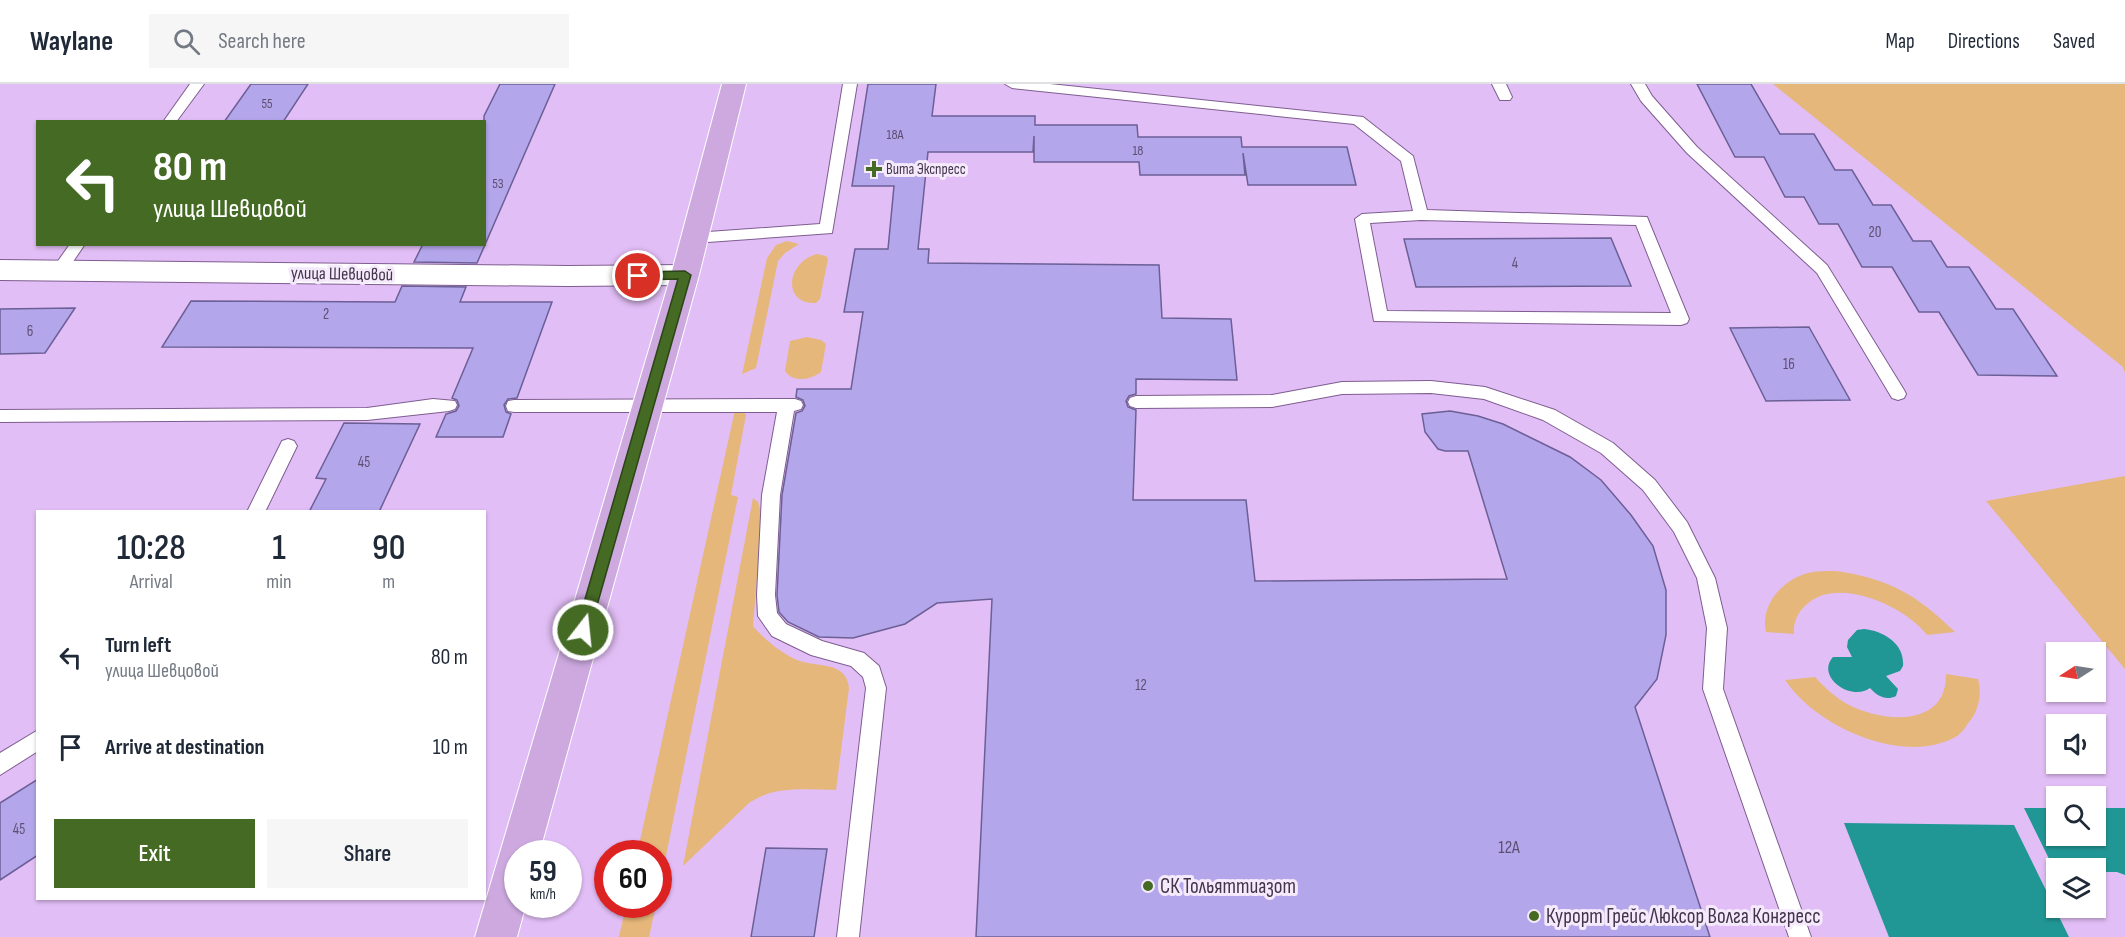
<!DOCTYPE html>
<html lang="en">
<head>
<meta charset="utf-8">
<style>
	body { margin:0; font-family:"Sofia Sans Condensed",sans-serif; background:#f6f6f7; color:#1f2937; height:100vh; display:flex; flex-direction:column; font-size:22px; white-space:nowrap }
	* { box-sizing:border-box; margin:0 }
	p { font-size:20px; color:#747a83 }
	.icon { flex:none; width:33px; height:33px; fill:none; stroke:currentColor; stroke-width:2; stroke-linecap:round; stroke-linejoin:round }
	.map { position:relative; flex:1; overflow:hidden }
	.sheet { position:absolute; left:36px; top:426px; width:450px; height:390px; display:flex; flex-direction:column; background:#fff; border-radius:0px; box-shadow:0 2px 4px #0004 }
	.sheet>* { flex:none }
	.guide { position:absolute; left:36px; top:36px; width:450px; height:126px; border-radius:0px; box-shadow:0 2px 4px #0004; background:#446a24; color:#fff; overflow:hidden }
	.needle { width:39px; rotate:258deg }
	.controls { position:absolute; left:2046px; top:558px; display:grid; gap:12px }
	.controls a { display:grid; place-items:center; width:60px; height:60px; border-radius:0px; background:#fff; box-shadow:0 2px 4px #0004; font-size:30px }
	.speed { position:absolute; left:504px; top:756px; display:flex; gap:12px; font-size:30px; font-weight:700; text-align:center }
	.speed>* { display:grid; place-content:center; width:78px; height:78px; border-radius:50%; background:#fff; box-shadow:0 2px 4px #0004; line-height:1 }
	.speed small { font-size:15px; font-weight:400 }
	.speed .limit { border:9px solid #d22; background:#fff; color:#111 }
	.pin { position:absolute; display:grid; place-items:center; width:51px; height:51px; color:#fff; margin:-26px; border:3px solid #fff; border-radius:50%; box-shadow:0 2px 6px #0007 }
	.me { position:absolute; width:66px; margin:-33px; rotate:16deg; stroke-linejoin:round; filter:drop-shadow(0 0 4px #0008) }
	.turn { display:flex; align-items:center; gap:21px; height:126px; padding:0 18px; font-size:27px }
	.turn .icon { width:78px; height:78px; stroke-width:2.5 }
	.turn b { display:block; font-size:42px; line-height:51px }
	.eta { display:flex; justify-content:space-evenly; align-items:center; height:102px; text-align:center }
	.eta b { font-size:36px; font-weight:600; line-height:42px }
	.action { display:flex; gap:12px; margin-top:auto; padding:12px 18px }
	.action a { flex:1; height:69px; border-radius:0px; background:#446a24; color:#fff; font-size:24px; font-weight:600; line-height:69px; text-align:center }
	.action a+a { background:#f6f6f7; color:#1f2937 }
	ul { padding:0; list-style:none }
	li { display:flex; align-items:center; gap:18px; height:90px; padding:0 18px }
	li div { flex:1 }
	li b { display:block; font-size:22px }
	li em { font-style:normal }
	header { display:flex; align-items:center; gap:36px; box-sizing:border-box; height:84px; padding:0 30px; background:#fff; border-bottom:2px solid #e0e1e3 }
	header strong { font-size:28px }
	nav { display:flex; gap:33px; margin-inline-start:auto; font-size:21px }
	.search { width:420px; height:54px; background:#f6f6f7; display:flex; align-items:center; gap:15px; box-sizing:border-box; padding:0 21px; border-radius:0px; color:#747a83; font-size:22px }
	.map>svg:first-child { display:block }
	.green { fill:#e5b77b }
	.water { fill:#219795 }
	.building { fill:#b4a6eb; stroke:#6b5f96; stroke-width:1.5 }
	.lines { fill:none; stroke-linecap:round; stroke-linejoin:round }
	.lane-casing { stroke:#7e5d90; stroke-width:2 }
	.street-casing { stroke:#7e5d90; stroke-width:2 }
	.primary-casing { stroke:#fff; stroke-width:2 }
	.lane { fill:#fff; fill-rule:evenodd }
	.street { fill:#fff; fill-rule:evenodd }
	.primary { fill:#cda9e0; fill-rule:evenodd }
	.route { fill:#446a24; stroke:#2c4517; stroke-width:1.5 }
	.poi-dot { fill:#446a24; stroke:#f5eafb; stroke-width:2 }
	.labels { text-anchor:middle; dominant-baseline:central; stroke-width:6; stroke-linejoin:round; paint-order:stroke }
	.far-number-label { font-size:14px; fill:#5e5072 }
	.far-poi-label { font-size:15px; fill:#42344a; stroke:#f5eafb; text-anchor:start }
	.number-label { font-size:15px; fill:#5e5072 }
	.street-label { font-size:18px; fill:#42344a; stroke:#f5eafb }
	.near-number-label { font-size:18px; fill:#5e5072 }
	.near-poi-label { font-size:21px; fill:#42344a; stroke:#f5eafb; text-anchor:start }
</style>
</head>
<body>
<header>
<strong>Waylane</strong>
<div class="search"><svg class="icon" aria-label="search" viewBox="0 0 24 24"><circle cx="10" cy="10" r="6"/><path d="M15 15l6 6"/></svg>Search here</div>
<nav><a>Map</a><a>Directions</a><a>Saved</a></nav>
</header>
<div class="map">
<svg width="2125" height="853" viewBox="0 0 2125 853">
	<rect width="100%" height="100%" fill="#e2bef6"/>
	<path class="green" d="M1773,0H2125V289L2123,283Z
		M787,157L799,160L785,169L778,177L756,284L742,290L767,174L776,161Z
		M817,170L826,172L828,175L820,215L816,219C782,221 786,178 817,170Z
		M807,253L821,256L826,260L821,288C811,296 793,299 785,287L790,257Z
		M735,326L744,328L746,331L731,411L738,413L659,807L658,770H637Z
		M2125,392V585L1986,417Z
		M753,414L758,418L762,432L753,542C763,554 782,570 797,576C817,584 846,576 849,604L836,706C806,706 775,701 749,719L683,782Z
		M1836,487C1889,495 1916,510 1955,548L1927,551C1905,522 1837,491 1806,521C1798,528 1793,538 1794,550L1766,548C1760,521 1782,496 1808,489C1816,487 1827,487 1836,487Z
		M1946,590L1978,595C1982,609 1979,627 1969,638C1966,642 1962,649 1957,652C1905,683 1816,643 1785,596L1815,593C1824,603 1835,613 1847,620C1882,639 1947,644 1946,590Z
		M626,821H656L649,853H619Z"/>
	<path class="water" d="M1864,545C1884,547 1905,560 1903,582L1900,587L1886,592L1898,605L1896,612C1886,617 1877,612 1870,604C1852,618 1815,593 1833,573H1852L1847,563L1848,556L1857,546Z
		M2024,724H2056V752H2096V724H2125V791L2117,788H2096V784H2056L2055,787Z
		M1844,739L2014,741L2069,853H1889Z"/>
	<path class="building" d="M251,0H308L283,38H224Z
		M500,0H555L477,179L414,178L423,160H484V32Z
		M868,0H936L932,32H1035V41H1137L1138,53H1241L1242,63H1347L1356,101H1248L1243,69L1245,91H1140L1139,78H1034V52L1033,68H928L918,165H929L928,179L1159,181L1162,234L1231,235L1237,296L1136,295V310L1129,312L1126,317L1128,323L1136,326L1133,416H1246L1255,497L1507,495L1468,367H1445L1438,365L1425,348L1422,330L1450,327L1478,332L1503,340L1570,373L1601,396L1631,431L1653,462L1666,506V551L1657,595L1635,623L1710,853H976L992,515L937,519L905,540L853,554L819,553L788,538L779,528L777,511L782,411L796,329L802,327L805,322L803,316L796,313L797,305H851L863,228H844L855,165H888L894,102H852Z
		M1697,0H1751L1780,50H1814L1835,86H1852L1873,121H1891L1913,157H1931L1947,183H1969L1996,225H2013L2057,292L1978,291L1939,228H1919L1892,183H1862L1838,140H1819L1804,113H1785L1764,73H1735Z
		M1611,154L1631,202L1416,203L1404,155Z
		M402,202L466,203L460,218H552L517,314L508,315L504,321L506,328L511,330L503,353H436L446,330L456,327L459,322L457,316L452,314L473,264L162,263L191,217L395,218Z
		M75,224L45,269L0,270V225Z
		M1809,243L1850,316L1766,317L1730,244Z
		M344,339L420,340L379,428H309L326,395L316,394Z
		M38,695V771L0,796V719Z
		M766,764L827,765L814,853H751Z"/>
	<g class="lines">
		<defs>
			<path id="lane" d="M190,0H204L176,38H163Z
				M843,0H857L832,149L694,159L689,158L687,154L694,149L820,140Z
				M1005,0H1050L1363,33L1413,72L1427,126L1647,133L1689,235L1687,239L1681,241L1374,237L1355,135L1362,130L1413,127L1401,77L1354,40L1012,4ZM1421,136L1636,141L1671,229L1387,227L1370,139Z
				M1492,0H1506L1512,13L1510,16H1500Z
				M1631,0H1645L1652,12L1697,63L1827,181L1904,306L1906,310L1904,314L1898,316L1892,314L1817,189L1687,69L1641,17Z
				M70,160H85L64,191H54L51,187Z
				M1431,297L1485,303L1555,326L1613,359L1655,396L1687,438L1715,494L1727,544L1723,605L1811,853H1789L1703,605L1707,544L1697,494L1674,448L1643,406L1601,369L1543,336L1484,315L1431,309L1342,310L1272,323L1136,324L1130,322L1128,318L1130,314L1136,312L1272,311L1342,298Z
				M433,315L455,317L457,321L455,325L449,327L367,336L0,338V326L367,324Z
				M795,315L801,317L803,321L801,325L794,327L780,411L775,511L777,529L786,540L822,557L864,569L879,582L886,604L859,853H837L866,604L863,593L851,582L811,571L772,552L758,532L757,511L762,411L777,328H514L508,327L506,322L508,317L514,316Z
				M288,355L294,357L297,362L265,428H247L282,357Z
				M38,646V667L0,691V669Z"/>
			<path id="street" d="M0,176L568,182L685,181L695,184L699,191L695,198L685,201L568,202L0,196Z"/>
			<path id="primary" d="M722,0H746L699,191L539,770H518V820H526L517,853H475L671,191Z"/>
		</defs>
		<use href="#lane" class="lane-casing"/>
		<use href="#street" class="street-casing"/>
		<use href="#primary" class="primary-casing"/>
		<use href="#lane" class="lane"/>
		<use href="#street" class="street"/>
		<use href="#primary" class="primary"/>
	</g>
	<path class="route" d="M685,187L691,191L590,546L588,551L583,553L578,551L576,546L678,195L638,196L632,192L638,188Z"/>
	<g class="poi-dot">
		<path d="M871 76h6v6h6v6h-6v6h-6v-6h-6v-6h6z"/>
		<circle cx="1148" cy="802" r="6"/>
		<circle cx="1534" cy="832" r="6"/>
	</g>
	<g class="labels">
		<g class="far-number-label">
			<text x="267" y="19">55</text>
			<text x="895" y="50">18А</text>
			<text x="1138" y="66">18</text>
			<text x="498" y="99">53</text>
		</g>
		<g class="far-poi-label">
			<text x="886" y="85">Вита Экспресс</text>
		</g>
		<g class="number-label">
			<text x="1875" y="148">20</text>
			<text x="1515" y="179">4</text>
			<text x="326" y="230">2</text>
			<text x="30" y="247">6</text>
			<text x="1789" y="280">16</text>
			<text x="364" y="378">45</text>
			<text x="1141" y="601">12</text>
			<text x="19" y="745">45</text>
		</g>
		<g class="street-label">
			<text transform="translate(342 190) rotate(1)">улица Шевцовой</text>
		</g>
		<g class="near-number-label">
			<text x="1509" y="763">12А</text>
		</g>
		<g class="near-poi-label">
			<text x="1160" y="802">СК Тольяттиазот</text>
			<text x="1546" y="832">Курорт Грейс Люксор Волга Конгресс</text>
		</g>
	</g>
</svg>
<div class="controls">
<a><svg class="needle" viewBox="-14 -14 28 28"><path d="M0-13l5 13h-10z" fill="#e53935"/><path d="M0 13l5-13h-10z" fill="#747a83"/></svg></a>
<a><svg class="icon" aria-label="sound" viewBox="0 0 24 24"><path d="M4 9h4l5-4v14l-5-4H4zM17 9q2 3 0 6"/></svg></a>
<a><svg class="icon" aria-label="search" viewBox="0 0 24 24"><circle cx="10" cy="10" r="6"/><path d="M15 15l6 6"/></svg></a>
<a><svg class="icon" aria-label="layers" viewBox="0 0 24 24"><path d="M12 4l9 5-9 5-9-5zM3 14l9 5 9-5"/></svg></a>
</div>
<div class="speed"><div>59<small>km/h</small></div><div class="limit">60</div></div>
<div class="pin" style="left:638px;top:192px;background:#d93025"><svg class="icon" aria-label="arrive" viewBox="0 0 24 24"><path d="M6 21V4h12l-3 4 3 4H6"/></svg></div>
<svg class="me" style="left:583px;top:546px" viewBox="-20 -20 40 40"><circle r="17" fill="#446a24" stroke="#fff" stroke-width="3"/><path d="M0-11L8 9 0 5-8 9z" fill="#fff"/></svg>
<div class="guide">
<div class="turn"><svg class="icon" aria-label="left" viewBox="0 0 24 24"><path d="M17 20v-9H6M10 6l-5 5 5 5"/></svg><div><b>80 m</b>улица Шевцовой</div></div>
</div>
<section class="sheet">
<div class="eta">
<div><b>10:28</b><p>Arrival</p></div>
<div><b>1</b><p>min</p></div>
<div><b>90</b><p>m</p></div>
</div>
<ul>
<li><svg class="icon" aria-label="left" viewBox="0 0 24 24"><path d="M17 20v-9H6M10 6l-5 5 5 5"/></svg><div><b>Turn left</b><p>улица Шевцовой</p></div><em>80 m</em></li>
<li><svg class="icon" aria-label="arrive" viewBox="0 0 24 24"><path d="M6 21V4h12l-3 4 3 4H6"/></svg><div><b>Arrive at destination</b></div><em>10 m</em></li>
</ul>
<div class="action"><a>Exit</a><a>Share</a></div>
</section>
</div>
</body>
</html>
